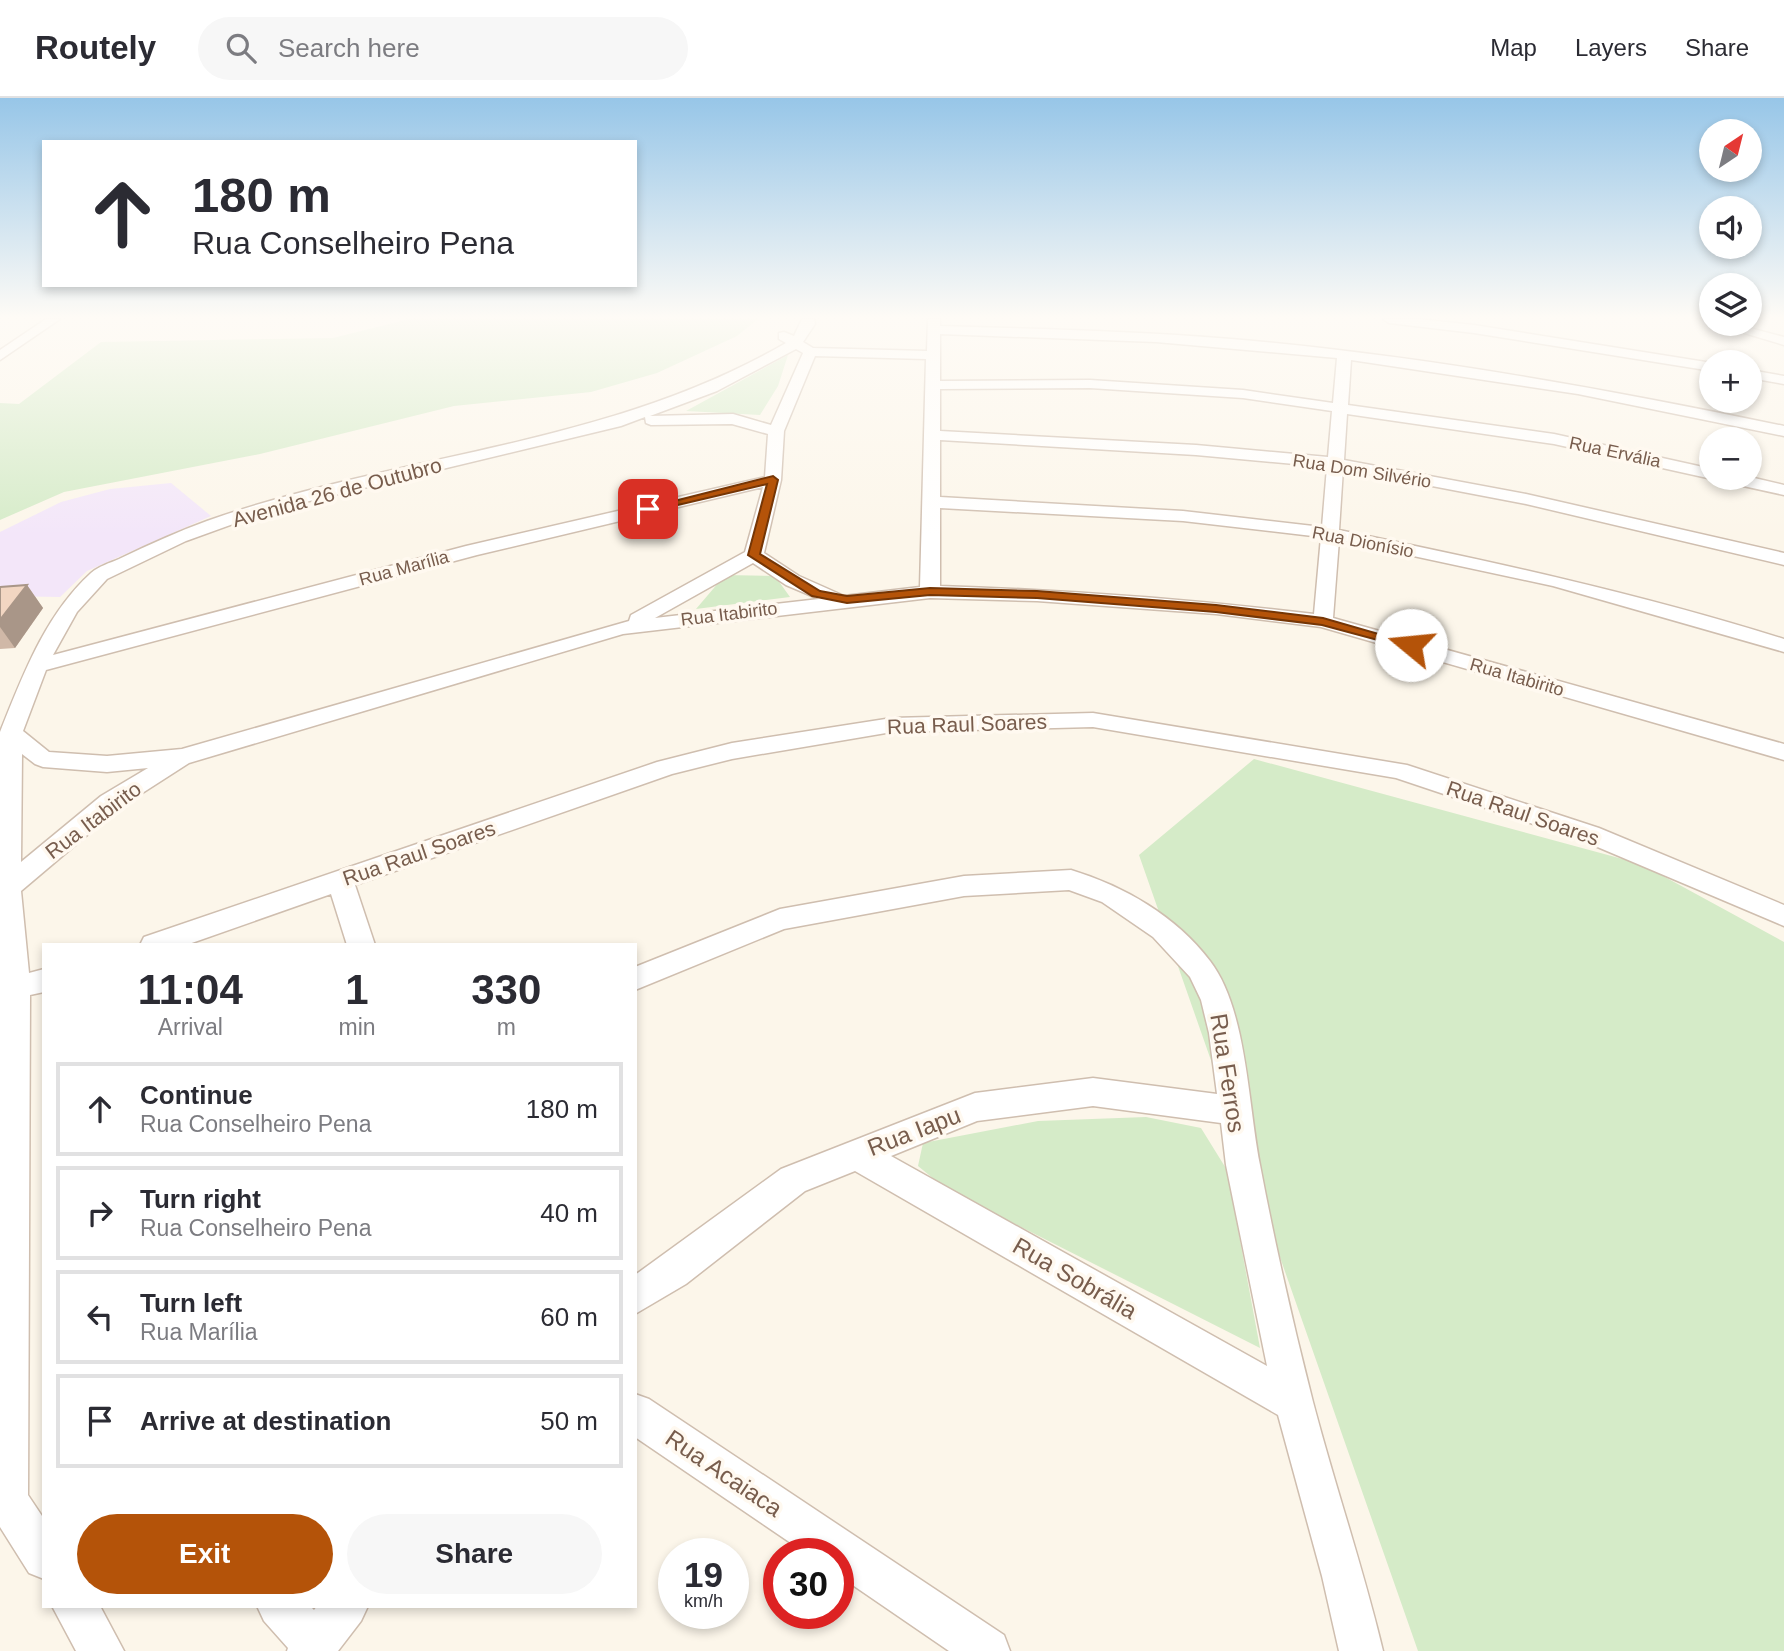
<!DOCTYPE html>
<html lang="en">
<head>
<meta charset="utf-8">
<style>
	body { margin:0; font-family:Helvetica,sans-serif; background:#f7f7f7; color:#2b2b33; height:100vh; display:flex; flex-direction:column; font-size:26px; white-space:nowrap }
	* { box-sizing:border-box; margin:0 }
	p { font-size:23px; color:#7c7c81 }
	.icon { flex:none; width:38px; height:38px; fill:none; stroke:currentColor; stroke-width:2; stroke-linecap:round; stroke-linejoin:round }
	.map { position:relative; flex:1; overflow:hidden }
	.details { position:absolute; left:42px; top:845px; width:595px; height:665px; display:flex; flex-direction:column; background:#fff; border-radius:0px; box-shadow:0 4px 10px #0003 }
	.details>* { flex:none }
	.top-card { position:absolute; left:42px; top:42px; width:595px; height:147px; border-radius:0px; box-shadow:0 4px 10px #0003; background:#fff; color:#2b2b33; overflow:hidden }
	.needle { width:46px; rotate:35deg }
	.buttons { position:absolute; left:1699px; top:21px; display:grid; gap:14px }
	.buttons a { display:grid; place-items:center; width:63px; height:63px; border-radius:50%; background:#fff; box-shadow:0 4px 10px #0003; font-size:35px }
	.speed { position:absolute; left:658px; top:1440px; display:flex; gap:14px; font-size:35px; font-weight:700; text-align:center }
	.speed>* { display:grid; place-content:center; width:91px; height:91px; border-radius:50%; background:#fff; box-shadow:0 4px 10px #0003; line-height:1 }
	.speed small { font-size:18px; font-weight:400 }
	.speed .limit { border:10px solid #d22; background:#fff; color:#111 }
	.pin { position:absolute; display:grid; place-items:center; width:60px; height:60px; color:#fff; margin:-30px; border-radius:14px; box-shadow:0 4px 10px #0006 }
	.me { position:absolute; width:77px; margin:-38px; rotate:287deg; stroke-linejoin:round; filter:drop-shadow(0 0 5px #0008) }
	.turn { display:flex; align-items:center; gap:24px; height:147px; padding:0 35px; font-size:32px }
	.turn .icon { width:91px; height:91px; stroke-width:2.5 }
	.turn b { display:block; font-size:49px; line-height:60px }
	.eta { display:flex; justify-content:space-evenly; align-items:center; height:119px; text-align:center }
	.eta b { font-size:42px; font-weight:600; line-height:49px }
	.button { display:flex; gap:14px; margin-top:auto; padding:14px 35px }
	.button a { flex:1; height:80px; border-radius:42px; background:#b45309; color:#fff; font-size:28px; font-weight:600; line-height:80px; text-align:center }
	.button a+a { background:#f7f7f7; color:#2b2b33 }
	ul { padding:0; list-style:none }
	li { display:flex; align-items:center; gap:21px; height:94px; margin:0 14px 10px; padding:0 21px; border:4px solid #e1e1e2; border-radius:0px }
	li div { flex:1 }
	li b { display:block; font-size:26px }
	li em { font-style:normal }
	header { display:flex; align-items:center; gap:42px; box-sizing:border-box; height:98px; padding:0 35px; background:#fff; border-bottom:2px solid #e1e1e2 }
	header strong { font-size:33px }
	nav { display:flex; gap:38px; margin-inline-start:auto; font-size:24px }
	.search { width:490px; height:63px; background:#f7f7f7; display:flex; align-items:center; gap:18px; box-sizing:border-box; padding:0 24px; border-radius:38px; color:#7c7c81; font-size:26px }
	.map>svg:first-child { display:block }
	.education { fill:#f3e6f9 }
	.green { fill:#d5ebc8 }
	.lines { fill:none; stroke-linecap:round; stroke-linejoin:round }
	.minor-casing { stroke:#cfbeaf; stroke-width:3 }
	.minor { fill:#fff; fill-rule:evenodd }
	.wall { fill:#d0b8a7 }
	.shaded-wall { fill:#a99688 }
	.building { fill:#f2d6c2; stroke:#a99688; stroke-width:2 }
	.route { fill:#b45309; stroke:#753606; stroke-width:2 }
	.labels { text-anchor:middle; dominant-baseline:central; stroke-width:7; stroke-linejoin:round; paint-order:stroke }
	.far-street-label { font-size:18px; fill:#785d4d; stroke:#fff9f0 }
	.street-label { font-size:21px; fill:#785d4d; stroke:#fff9f0 }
	.near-street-label { font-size:24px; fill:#785d4d; stroke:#fff9f0 }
</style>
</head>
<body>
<header>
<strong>Routely</strong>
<div class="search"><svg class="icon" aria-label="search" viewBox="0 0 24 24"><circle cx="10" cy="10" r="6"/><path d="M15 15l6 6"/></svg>Search here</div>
<nav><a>Map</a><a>Layers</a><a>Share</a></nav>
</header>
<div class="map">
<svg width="1784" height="1553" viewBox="0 0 1784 1553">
	<rect width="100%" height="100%" fill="#fcf6ea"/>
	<path class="education" d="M171,385L211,418L87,473L60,499L0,498V434L61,404L110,391Z"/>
	<path class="green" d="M409,221H758L737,238L657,275L591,294L454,308L260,356L64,394L0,422V305L19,306L101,244L333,240Z
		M788,257L778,288L760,317L686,313Z
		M725,477L775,478L790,499L696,511Z
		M1254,661L1641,766L1784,844V1553H1418L1139,757Z
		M1146,1019L1201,1030L1227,1072L1260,1250L946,1091L918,1068L923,1045L1038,1023Z"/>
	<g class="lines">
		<defs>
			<path id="minor" d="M46,221H60L0,262V252Z
				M802,221H814L815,226L803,244L813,250L927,253L928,221H940V228C1037,231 1134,233 1231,241C1417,257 1601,290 1784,328V338L1578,296L1351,262L1348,307L1554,336L1712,371V380H1717L1712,381L1554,346L1347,316L1344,362L1526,396L1784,455V467L1526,406L1343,371L1339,432C1489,463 1638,495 1784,541V554L1553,488L1339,442L1333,520L1784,646V662L1321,529L1216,516L1037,503L930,500L623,536L189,665L119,710L21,793L29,875L44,871V894L30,897L28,1397L44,1421V1481L29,1475L0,1429V634C23,577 45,517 91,475C99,468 110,465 119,461C148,447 177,434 207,423C398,355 608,349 786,245L779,241V235L784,234L794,238ZM940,236L1156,244L1337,260L1333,305L1243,292L1090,282L940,283ZM796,251L803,255L771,327L733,316L650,318L717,293ZM815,258L926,261L920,489L844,498L799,478L764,455L781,382L784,333ZM1090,290L1243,300L1332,313L1328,359L1196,347L940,333V291ZM645,319L646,325L651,327L732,326L768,336L765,379L466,448L53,557L77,514L107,481L186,443L272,412L621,328ZM940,342L1196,357L1327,369L1322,429L1183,413L940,399ZM763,389L745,454L631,517L629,523L182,651L107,658L49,654L23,633L46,572L477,457ZM940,410L1183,423L1321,439L1314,516C1189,501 1065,492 940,488ZM753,465L786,487L819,501L655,520ZM22,656L35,666L43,669L107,674L148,670L101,698L21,764Z
				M1383,221H1418L1474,227L1712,265V273L1474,235L1389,225Z
				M1714,226H1735L1784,239V247Z
				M1750,272L1784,278V286L1750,280Z
				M1750,379L1784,387V397L1725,384L1723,380Z
				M1093,615L1407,667L1599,730L1784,807V828L1581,742L1396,680L1093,629L892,634L732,661L672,676L355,787L375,847H347L331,796L186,847H140L144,839L657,664L732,645L892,620Z
				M1071,772C1124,788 1176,818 1210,863C1247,911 1248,1007 1260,1067C1275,1146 1293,1226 1313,1304C1335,1388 1363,1469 1383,1553H1339L1322,1478L1278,1317L855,1073L805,1093L686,1186L635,1216V1177L781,1071L975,995L1093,980L1217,996L1209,935L1201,902L1190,879L1153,839L1102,804L1069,792L964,798L784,831L635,892V869L780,811L964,778ZM1093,1008L1221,1025L1226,1067L1267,1268L891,1058L977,1023Z
				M635,1296L649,1301L1004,1537L1010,1553H949L838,1477V1456H807L635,1339Z
				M52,1508H100L124,1553H76Z
				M257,1508H310L314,1512L317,1508H368L361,1523L338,1553H287L288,1550L264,1523Z"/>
		</defs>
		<use href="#minor" class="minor-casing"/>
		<use href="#minor" class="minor"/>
	</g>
	<path class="wall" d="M27,487L43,510L15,550L0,551V489Z"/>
	<path class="shaded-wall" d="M27,487L43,510L15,550L0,529V522Z"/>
	<path class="building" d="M27,487L0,522V489Z"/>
	<linearGradient id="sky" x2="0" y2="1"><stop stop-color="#97c6e8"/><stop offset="0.5" stop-color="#fefbf6"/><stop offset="1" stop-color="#fefbf6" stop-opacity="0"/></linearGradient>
	<rect width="1784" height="438" fill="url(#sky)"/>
	<path class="route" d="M773,378L778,382L760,456L820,493L847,498L930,490L1037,493L1216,507L1323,520L1417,547L1411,551L1322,527L1216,514L1037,500L930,497L847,505L812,498L748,457L767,386L648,414L643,411Z"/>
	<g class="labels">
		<g class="far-street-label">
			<text transform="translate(1615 354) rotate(12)">Rua Ervália</text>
			<text transform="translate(1362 373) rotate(9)">Rua Dom Silvério</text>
			<text transform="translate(1363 444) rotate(11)">Rua Dionísio</text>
			<text transform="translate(404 470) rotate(-15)">Rua Marília</text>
			<text transform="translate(729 516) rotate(-7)">Rua Itabirito</text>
			<text transform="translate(1517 579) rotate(16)">Rua Itabirito</text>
		</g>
		<g class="street-label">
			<text transform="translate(337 394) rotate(-15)">Avenida 26 de Outubro</text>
			<text transform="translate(967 626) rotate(-2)">Rua Raul Soares</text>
			<text transform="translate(1523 715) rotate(19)">Rua Raul Soares</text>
			<text transform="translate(93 722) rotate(-37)">Rua Itabirito</text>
			<text transform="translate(419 755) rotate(-19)">Rua Raul Soares</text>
		</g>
		<g class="near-street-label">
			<text transform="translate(1228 975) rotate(81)">Rua Ferros</text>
			<text transform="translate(914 1033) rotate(-21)">Rua Iapu</text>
			<text transform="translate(1075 1180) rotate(30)">Rua Sobrália</text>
			<text transform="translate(724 1375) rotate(34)">Rua Acaiaca</text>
		</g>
	</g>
</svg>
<div class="buttons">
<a><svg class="needle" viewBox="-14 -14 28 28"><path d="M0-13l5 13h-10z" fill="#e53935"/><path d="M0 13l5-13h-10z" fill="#7c7c81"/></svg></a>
<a><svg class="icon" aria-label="sound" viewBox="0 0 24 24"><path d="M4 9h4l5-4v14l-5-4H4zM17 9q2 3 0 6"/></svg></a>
<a><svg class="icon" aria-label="layers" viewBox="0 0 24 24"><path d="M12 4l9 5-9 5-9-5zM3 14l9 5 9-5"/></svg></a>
<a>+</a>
<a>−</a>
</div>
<div class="speed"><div>19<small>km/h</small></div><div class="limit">30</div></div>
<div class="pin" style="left:648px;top:411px;background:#d93025"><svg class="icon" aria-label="arrive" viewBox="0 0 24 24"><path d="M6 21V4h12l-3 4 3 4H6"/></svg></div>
<svg class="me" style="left:1411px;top:547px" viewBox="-20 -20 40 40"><circle r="19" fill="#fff"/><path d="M0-13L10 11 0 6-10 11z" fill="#b45309"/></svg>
<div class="top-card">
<div class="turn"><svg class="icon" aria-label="ahead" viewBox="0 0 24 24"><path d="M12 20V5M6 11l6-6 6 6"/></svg><div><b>180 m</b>Rua Conselheiro Pena</div></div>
</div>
<section class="details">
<div class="eta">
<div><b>11:04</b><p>Arrival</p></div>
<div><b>1</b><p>min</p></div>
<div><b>330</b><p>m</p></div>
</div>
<ul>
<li><svg class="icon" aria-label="ahead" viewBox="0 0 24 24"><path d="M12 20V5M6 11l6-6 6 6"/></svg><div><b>Continue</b><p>Rua Conselheiro Pena</p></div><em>180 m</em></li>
<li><svg class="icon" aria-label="right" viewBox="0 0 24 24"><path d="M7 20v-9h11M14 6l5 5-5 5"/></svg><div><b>Turn right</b><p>Rua Conselheiro Pena</p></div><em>40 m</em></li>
<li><svg class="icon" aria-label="left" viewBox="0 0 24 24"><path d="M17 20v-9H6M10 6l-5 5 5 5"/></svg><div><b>Turn left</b><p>Rua Marília</p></div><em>60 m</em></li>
<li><svg class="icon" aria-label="arrive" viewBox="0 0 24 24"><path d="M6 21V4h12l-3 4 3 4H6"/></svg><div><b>Arrive at destination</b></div><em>50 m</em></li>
</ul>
<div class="button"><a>Exit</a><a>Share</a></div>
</section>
</div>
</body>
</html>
